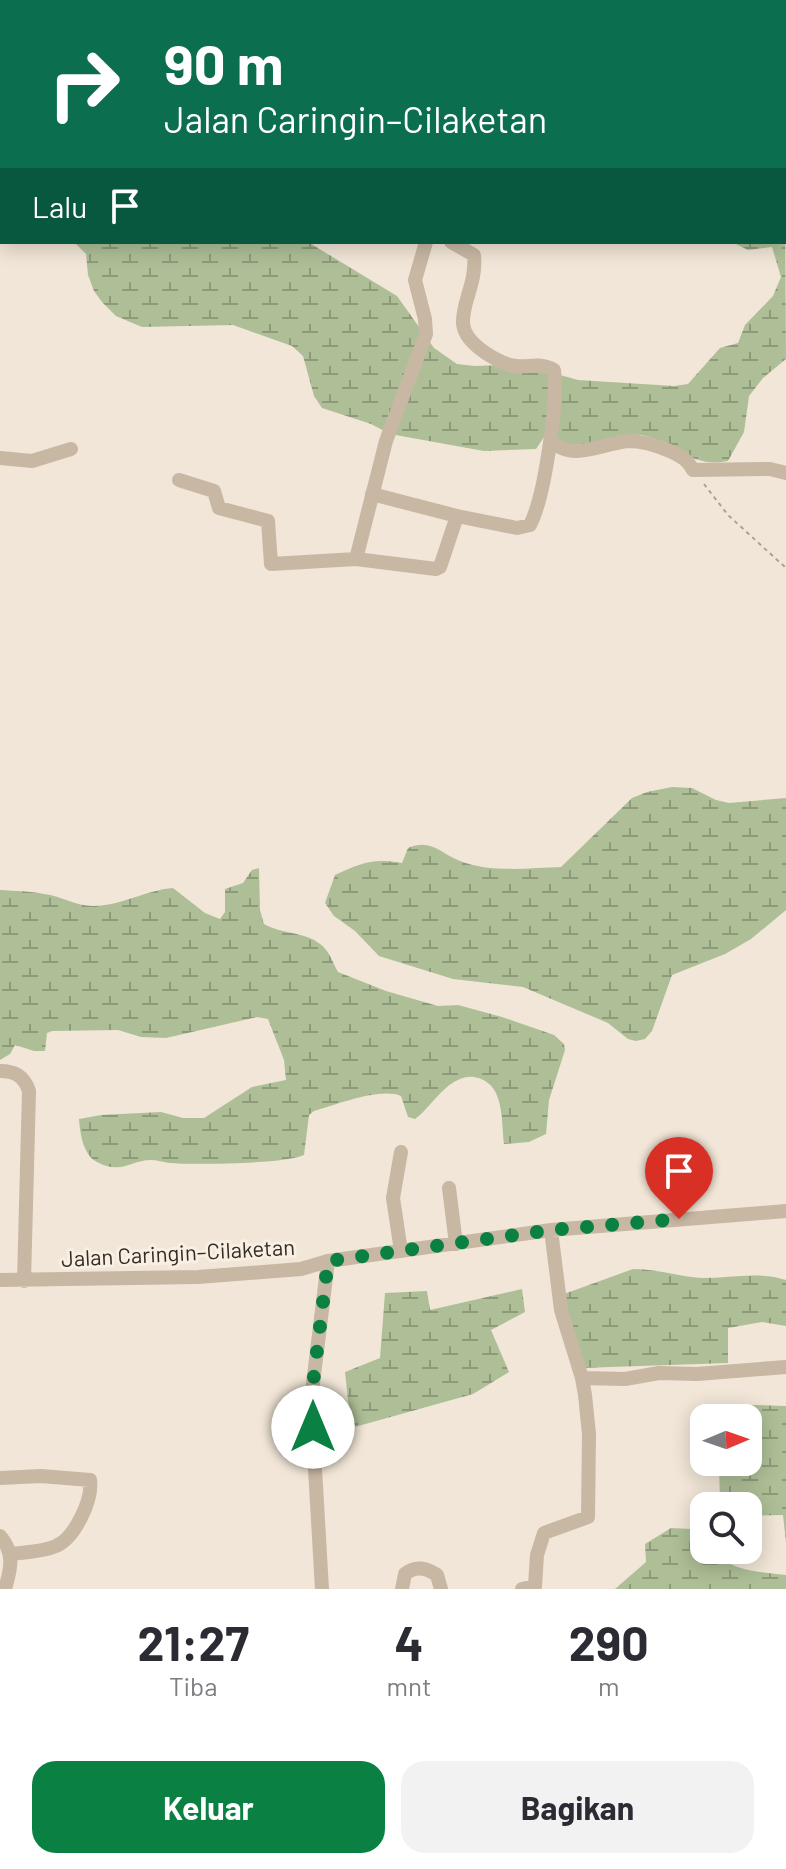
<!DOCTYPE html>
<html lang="id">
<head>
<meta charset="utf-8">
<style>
	body { margin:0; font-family:Barlow,sans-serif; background:#f2f2f3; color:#2b2b33; height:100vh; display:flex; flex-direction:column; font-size:30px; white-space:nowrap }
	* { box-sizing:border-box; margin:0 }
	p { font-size:26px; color:#7c7c81 }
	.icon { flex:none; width:44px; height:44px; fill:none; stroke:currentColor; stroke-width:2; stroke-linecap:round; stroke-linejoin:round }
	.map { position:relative; height:1589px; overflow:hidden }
	.details { display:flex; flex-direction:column; background:#fff; flex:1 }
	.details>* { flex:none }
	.guide { position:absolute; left:0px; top:0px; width:786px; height:244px; box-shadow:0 4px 20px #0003; background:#0b6e4f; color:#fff; overflow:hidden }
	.needle { width:52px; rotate:88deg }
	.buttons { position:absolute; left:690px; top:1404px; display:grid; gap:16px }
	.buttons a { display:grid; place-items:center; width:72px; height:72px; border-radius:16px; background:#fff; box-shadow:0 4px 20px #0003; font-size:40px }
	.pin { position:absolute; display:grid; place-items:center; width:68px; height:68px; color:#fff; margin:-82px -34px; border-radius:50% 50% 50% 0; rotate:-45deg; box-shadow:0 0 8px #0007 }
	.pin .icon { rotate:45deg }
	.me { position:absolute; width:88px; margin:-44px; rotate:0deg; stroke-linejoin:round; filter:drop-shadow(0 0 6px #0008) }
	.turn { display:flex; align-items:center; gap:28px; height:168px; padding:0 32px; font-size:36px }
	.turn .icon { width:104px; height:104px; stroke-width:2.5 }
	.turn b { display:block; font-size:56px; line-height:68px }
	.then { display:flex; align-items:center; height:76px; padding:0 32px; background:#0003; gap:16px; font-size:30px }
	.eta { display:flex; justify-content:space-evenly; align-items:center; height:136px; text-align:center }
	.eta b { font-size:48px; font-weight:700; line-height:56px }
	.action { display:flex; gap:16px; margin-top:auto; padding:16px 32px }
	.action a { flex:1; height:92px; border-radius:24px; background:#0b8043; color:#fff; font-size:32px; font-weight:700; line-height:92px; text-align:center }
	.action a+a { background:#f2f2f3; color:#2b2b33 }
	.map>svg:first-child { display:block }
	.wetland { fill:url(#wetland-marsh) }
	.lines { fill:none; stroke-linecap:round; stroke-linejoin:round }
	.path { stroke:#b4a18d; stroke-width:2; stroke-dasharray:4 4; stroke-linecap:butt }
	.minor { stroke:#c8b7a3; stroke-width:14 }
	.route { stroke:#0b8043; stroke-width:14; stroke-dasharray:0 25.2 }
	.labels { text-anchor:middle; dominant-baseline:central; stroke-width:6; stroke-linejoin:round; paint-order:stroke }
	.street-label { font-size:22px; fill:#332b25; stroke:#f9f0e3 }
</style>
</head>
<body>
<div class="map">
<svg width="786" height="1589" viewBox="0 0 786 1589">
	<defs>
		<pattern id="wetland-marsh" width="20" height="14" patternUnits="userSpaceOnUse" patternTransform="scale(2)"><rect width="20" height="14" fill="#aebf97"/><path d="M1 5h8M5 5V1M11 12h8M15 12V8" fill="none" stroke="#8e9b7b"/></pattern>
	</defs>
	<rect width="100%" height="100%" fill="#f1e6d7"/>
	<path class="wetland" d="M784,27L786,359L763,378L749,396L744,432L728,461C690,469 673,440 641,435C621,432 600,449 580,447C569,446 556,438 546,434L536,449L484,451L390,434L371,424L322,408L314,396L303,356L292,346L233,325L142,327L116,316L102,302L94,291L88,275L86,254L74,242H308L397,296L434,348L457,364L475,366L521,364L578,380L674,386L688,384L720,348L738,343L745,325L773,296L781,277L772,247L748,250L732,242H784Z
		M672,787L692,788L716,800L729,803L786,798V910L751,939L725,954L672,975L652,1031L645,1039L636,1041L628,1039L608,1023L523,987L453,979L379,956L355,931L334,916L325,903L335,875C362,863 372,858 402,863L408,848C431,838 440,853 460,861C490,873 530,868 561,867L632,798L647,792Z
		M259,868L260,910L264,924C281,934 306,932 320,944C329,950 333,963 338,972L386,991L438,1006L458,1005L502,1017L554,1035L564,1044L565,1050L549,1100L546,1134L529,1142L504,1144C501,1119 505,1082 474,1077C464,1076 454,1081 446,1088C435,1097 427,1110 415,1119L408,1117L401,1096C380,1087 336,1105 314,1111L309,1115L304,1155C285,1164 193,1165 169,1163C163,1162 157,1160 151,1160C130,1160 122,1175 97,1162C83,1155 80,1133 79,1119L101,1115L161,1112L183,1118H204L252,1087L286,1080L284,1060L268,1019L257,1017L166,1038L141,1037L118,1030L52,1031L47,1033L45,1051H34L15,1045L10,1054L0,1060V890C15,891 30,891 44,894C62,896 75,906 93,906C121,906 146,890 173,888L205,913L220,919L225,912V889L243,883L252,870Z
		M633,1269C658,1269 680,1277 703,1278C731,1278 759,1271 786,1280V1326L762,1322L728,1328V1363L581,1368L553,1298Z
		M522,1289L525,1312L491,1330L509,1372L473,1394L351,1428L345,1372L380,1358L385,1293L427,1291L430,1310Z
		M717,1404L786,1406V1543L783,1515L748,1516V1506H720L719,1462H748V1418H717Z
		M671,1528L691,1529L704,1543V1550H711C731,1571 758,1572 786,1575V1589H615L646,1562L645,1544Z"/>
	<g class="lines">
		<path class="path" d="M704,484L728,515L786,568"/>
		<path class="minor" d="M127,2H134
			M294,2V0
			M497,2V0
			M623,2V0
			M707,2L708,0
			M784,32L786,30
			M0,130H2
			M551,440C571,463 603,443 628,441C643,441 656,445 670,451C682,457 687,459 693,470L770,469L786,473
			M0,458L32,461L71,449
			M179,480L214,491L219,508L268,521L271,564L356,559L436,569L440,567L457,516L517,528L530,525C545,496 558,402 554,370C537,360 524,371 507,364C491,358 464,342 463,323C462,302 477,282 474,255L451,242
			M372,494L457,516
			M356,559L386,441L426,334L425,319L415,280L426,242
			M0,1071C15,1071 24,1076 29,1091L24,1281
			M401,1152L393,1198L401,1251
			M449,1188L456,1244
			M0,1280L198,1277L301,1269L328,1261L551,1230L786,1211
			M582,1378L625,1379L659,1373L697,1374L786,1367
			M0,1478L41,1476L90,1480C93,1499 75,1538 56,1546C43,1552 25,1552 11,1554
			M0,1536C15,1553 11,1569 5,1589
			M322,1589L311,1400L328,1261
			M402,1589L405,1574C416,1565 426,1568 437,1575L441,1589
			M522,1589L535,1586L537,1555L544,1533L588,1517L589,1434L585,1395L582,1378L561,1310L551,1230"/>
	</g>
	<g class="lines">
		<path class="route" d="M313,1427L311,1400L328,1261L551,1230L679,1219"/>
	</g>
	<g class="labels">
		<g class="street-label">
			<text transform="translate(178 1252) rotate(-3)">Jalan Caringin–Cilaketan</text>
		</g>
	</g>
</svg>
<div class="buttons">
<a><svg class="needle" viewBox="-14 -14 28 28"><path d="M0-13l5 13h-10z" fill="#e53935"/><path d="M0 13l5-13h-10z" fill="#7c7c81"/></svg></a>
<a><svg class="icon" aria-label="search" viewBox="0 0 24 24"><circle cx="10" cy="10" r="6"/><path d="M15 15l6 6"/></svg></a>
</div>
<div class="pin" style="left:679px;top:1219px;background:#d93025"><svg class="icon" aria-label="arrive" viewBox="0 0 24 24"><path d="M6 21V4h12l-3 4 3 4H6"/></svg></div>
<svg class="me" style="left:313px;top:1427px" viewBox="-20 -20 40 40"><circle r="19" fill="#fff"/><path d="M0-13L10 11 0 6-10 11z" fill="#0b8043"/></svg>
<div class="guide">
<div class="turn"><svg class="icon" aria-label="right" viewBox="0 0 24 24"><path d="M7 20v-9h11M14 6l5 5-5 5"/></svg><div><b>90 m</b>Jalan Caringin–Cilaketan</div></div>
<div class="then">Lalu<svg class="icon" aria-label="arrive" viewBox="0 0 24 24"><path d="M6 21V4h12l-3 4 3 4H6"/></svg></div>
</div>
</div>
<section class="details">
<div class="eta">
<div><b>21:27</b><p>Tiba</p></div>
<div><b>4</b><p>mnt</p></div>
<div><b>290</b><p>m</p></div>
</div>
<div class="action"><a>Keluar</a><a>Bagikan</a></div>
</section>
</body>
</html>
